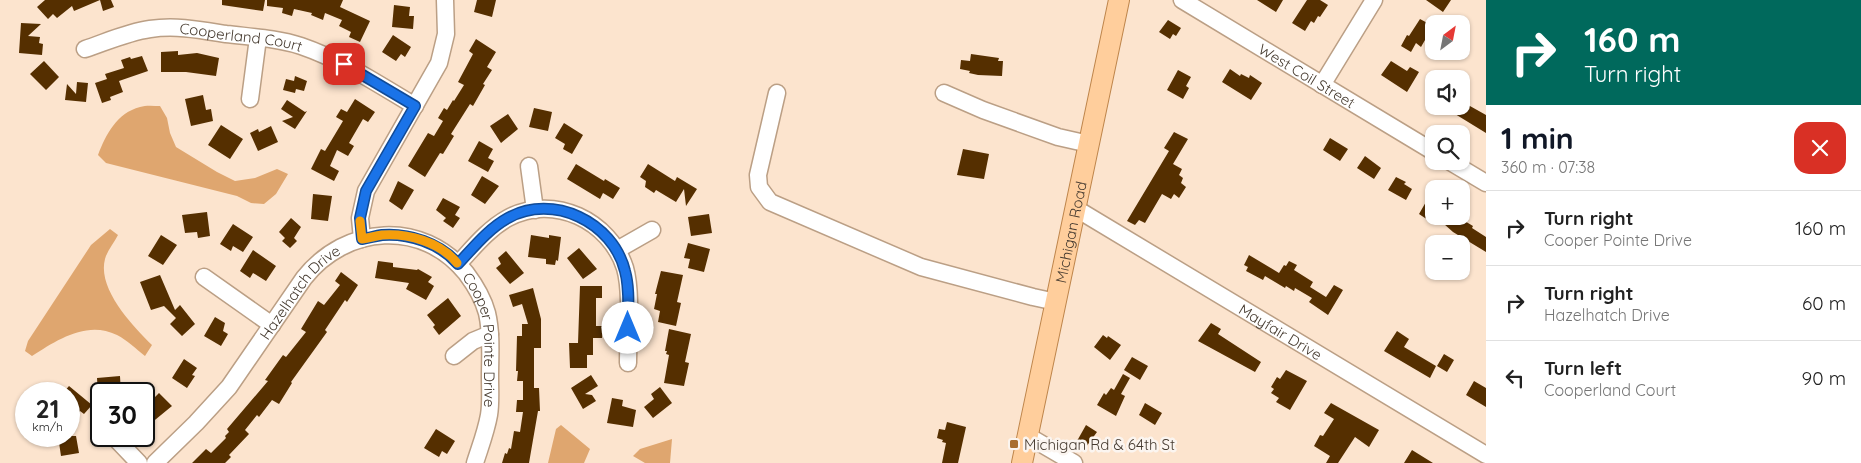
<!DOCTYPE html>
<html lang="en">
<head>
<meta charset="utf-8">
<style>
	body { margin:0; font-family:Quicksand,sans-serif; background:#f6f6f6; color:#222; height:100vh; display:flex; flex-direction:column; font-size:19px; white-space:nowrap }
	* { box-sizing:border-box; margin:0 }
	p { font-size:16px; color:#767676 }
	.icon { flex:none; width:28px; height:28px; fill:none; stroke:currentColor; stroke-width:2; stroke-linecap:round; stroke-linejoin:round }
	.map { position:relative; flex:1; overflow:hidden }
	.details { display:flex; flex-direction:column; background:#fff; width:375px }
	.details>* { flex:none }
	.banner { background:#00695c; color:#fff; overflow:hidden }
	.needle { width:32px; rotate:32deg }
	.fabs { position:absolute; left:1425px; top:15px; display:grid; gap:10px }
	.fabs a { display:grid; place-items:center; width:45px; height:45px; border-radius:10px; background:#fff; box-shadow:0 1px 4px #0004; font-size:25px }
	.speed { position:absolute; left:15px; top:382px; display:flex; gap:10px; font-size:25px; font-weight:700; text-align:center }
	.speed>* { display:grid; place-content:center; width:65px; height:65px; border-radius:50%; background:#fff; box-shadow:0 1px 4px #0004; line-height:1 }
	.speed small { font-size:12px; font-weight:400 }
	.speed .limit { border:2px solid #111; border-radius:8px; background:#fff; color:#111 }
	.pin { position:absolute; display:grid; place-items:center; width:42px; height:42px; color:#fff; margin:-21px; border-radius:10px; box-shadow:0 2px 8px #0006 }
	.me { position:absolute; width:55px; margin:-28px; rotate:0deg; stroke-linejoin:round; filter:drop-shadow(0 0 4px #0008) }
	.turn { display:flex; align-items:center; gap:18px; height:105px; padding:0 15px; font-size:22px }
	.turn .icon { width:65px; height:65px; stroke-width:2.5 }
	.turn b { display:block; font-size:35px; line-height:42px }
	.round { display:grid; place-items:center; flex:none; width:52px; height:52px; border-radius:15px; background:#f6f6f6 }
	.overview { display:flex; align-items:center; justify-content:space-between; height:85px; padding:0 15px }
	h1 { font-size:30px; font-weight:700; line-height:38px; color:#111827 }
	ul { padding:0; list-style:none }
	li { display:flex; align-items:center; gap:15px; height:75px; padding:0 15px; border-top:1px solid #e0e0e0 }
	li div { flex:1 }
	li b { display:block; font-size:19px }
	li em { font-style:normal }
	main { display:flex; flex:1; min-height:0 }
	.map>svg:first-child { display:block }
	.water { fill:#dfa66f }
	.building { fill:#552f00 }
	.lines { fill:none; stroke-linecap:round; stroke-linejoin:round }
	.minor-casing { stroke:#bb9f85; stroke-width:19 }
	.major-casing { stroke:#be854b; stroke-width:22 }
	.minor { stroke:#fff; stroke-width:16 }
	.major { stroke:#ffce9c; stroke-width:20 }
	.route-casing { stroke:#114b97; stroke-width:12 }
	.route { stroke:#1a73e8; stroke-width:9 }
	.slow { stroke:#f59e0b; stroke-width:9 }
	.poi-dot { fill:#a96e2f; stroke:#fbf5f0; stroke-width:2 }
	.labels { text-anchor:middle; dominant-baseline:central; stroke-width:5; stroke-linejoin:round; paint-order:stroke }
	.street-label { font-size:15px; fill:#453a2f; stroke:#fbf5f0 }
	.poi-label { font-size:15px; fill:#453a2f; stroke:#fbf5f0; text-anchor:start }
</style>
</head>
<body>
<main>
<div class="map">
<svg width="1486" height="463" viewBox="0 0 1486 463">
	<rect width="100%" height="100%" fill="#fce4ce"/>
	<path class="water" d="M160,106L167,118L170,133L176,147L217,172L235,181L255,178L277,169L288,174L276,194L264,204L251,203L237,196L106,163L98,155C106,134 117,113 140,107C146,105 154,106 160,106Z
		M110,229L118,235C114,243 107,251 105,259C97,289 133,326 152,345L145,356C136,349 127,340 117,335C87,320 57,340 32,356L25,351L28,341L91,245Z
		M561,425L590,449L584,463H548L556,429Z
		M672,439L670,463H645L633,456L640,449Z"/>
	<path class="building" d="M45,0H111L114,7L103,11L100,0L74,11L72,6L57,18L53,14L48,19L37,7Z
		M222,0H265L263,11L222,5Z
		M267,0H343L340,7L370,21L360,42L349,37L351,32L339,26L342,20L325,13L323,20L311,15L312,13L294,9L292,16L282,13L283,8L267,6Z
		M477,0H496L492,17L474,12Z
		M1257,0H1283L1276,12Z
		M1307,0H1320L1328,5L1320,17L1318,16L1314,23L1311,21L1305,31L1292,23Z
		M1426,0H1451L1443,12Z
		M394,5L410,7L409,16H414L413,29L392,27Z
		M1420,19L1433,26L1421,47L1416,43L1411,52L1401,46L1407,35L1409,36Z
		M1168,20L1181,28L1176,36L1173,34L1170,39L1159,32Z
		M21,23L41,24L28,36L40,37L39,43L43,44L42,55L19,53Z
		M393,35L411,47L405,57L401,54L396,61L382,52Z
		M476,39L496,52L487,67L492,70L483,84L485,85L473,106L470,104L451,134L454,136L443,154L440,153L425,177L408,166L428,133L434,136L443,121L438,118L444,108L447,110L453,100L454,101L464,85L458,82L473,54L469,51Z
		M178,51V55L197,53L219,58L216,76L186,72H161V52Z
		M971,54L999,58L998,61H1003L1002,76L978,75L969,73L970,71L960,69L961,60L970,61Z
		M142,56L148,71L119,81L123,92L110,97L111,100L102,103L95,83L107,79L105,74L124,68L121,60L130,57L131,59Z
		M44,61L59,77L46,90L30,74Z
		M1391,61L1407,71L1410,67L1419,72L1407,92L1381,75Z
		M1230,69L1240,76L1241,74L1249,78L1250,75L1262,83L1251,100L1222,82Z
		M1178,70L1191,77L1186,86L1189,88L1183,99L1167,90Z
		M295,76L307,81L304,91L296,89L295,93L283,90L286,79L294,81Z
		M77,82L88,83L86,102L65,100L67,84L76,94Z
		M203,95L206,110L211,109L213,121L191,126L185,99Z
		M355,99L375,112L368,122L363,119L349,143L354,146L348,156L337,150L330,166L339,171L334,181L311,169L321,149L325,151L343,121L336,117L341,109L347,112Z
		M287,100L305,112L307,111L295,129L282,121L293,117L281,109Z
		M1461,101L1486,115V133L1442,106H1461Z
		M534,108L552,112L548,131L529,127Z
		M508,114L518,129L501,143L490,126Z
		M564,123L583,135L572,154L563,149L565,144L555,138Z
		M221,125L243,139L230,159L208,145Z
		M271,126L278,142L258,151L250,133L258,129L259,132Z
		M1174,132L1188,139L1173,164L1182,169L1179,175L1183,178L1181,183L1186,187L1179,198L1174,194L1171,199L1162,194L1145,223L1139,220L1135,225L1127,221L1169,151L1164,148Z
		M1330,138L1348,149L1340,161L1323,150Z
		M479,141L493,149L488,158L494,161L488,172L468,161Z
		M963,149L989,154L984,179L957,175Z
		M1365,156L1381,168L1374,179L1357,168Z
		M576,164L604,181L605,179L620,188L613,199L603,193L600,199L567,179Z
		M648,164L675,181L677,177L697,189L686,206L684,189L676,202L656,190L654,193L645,187L646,181L640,177Z
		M482,176L499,186L485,204L471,195Z
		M1396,177L1406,182L1404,184L1412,189L1406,200L1388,190Z
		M398,181L414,190L402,210L389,201Z
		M1434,188V224L1419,214Z
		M313,194L332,196L328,221L311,219Z
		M443,198L460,207L455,215L460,218L453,228L443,221L446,218L436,210Z
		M207,212L210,236L198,238L197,232L185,233L182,215Z
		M709,214L712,233L691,236L688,217Z
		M1435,216H1466L1463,220L1473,226L1472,228L1486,237V252L1453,232Z
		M291,218L301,227L294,238L297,241L290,248L282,241L285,238L279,232Z
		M233,224L253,237L243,252L233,246L231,251L220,244Z
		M161,235L177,245L163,265L148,256Z
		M531,235L549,238V235L561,237L558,261L556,260L555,265L546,264V259L528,257Z
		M688,243L710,249L704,272L688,268L690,259L684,258Z
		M579,248L597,269L583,279L567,258Z
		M253,250L276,266L266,281L253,273L250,278L240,271Z
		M506,251L524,273L510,284L496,268L501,264L498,258Z
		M1249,255L1279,273L1284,265L1286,266L1289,261L1297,265L1294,270L1313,282L1310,287L1326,297L1334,285L1343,290L1328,315L1309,302L1312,298L1295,288L1294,291L1286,286L1285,288L1265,276L1263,280L1246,271L1248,267L1244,265Z
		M378,261L393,263V267L417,270L418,269L432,277L428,282L434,286L426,300L406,289L409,283L375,278Z
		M661,271L683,275L677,302L681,303L676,326L658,322L660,311L654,309L657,294H655Z
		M341,272L358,285L347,302L345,300L325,330L327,332L291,382L292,383L279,404L272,400L259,417L257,415L245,430L249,434L229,455L231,457L225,463H192L206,449L211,453L226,438L225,436L229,432L227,429L268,381L265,380L283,355L286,357L306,332L301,329L318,301L324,305L340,285L335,281Z
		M160,275L175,310L180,305L195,324L182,336L170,324L176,318L164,306L151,310L140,282Z
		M580,286H602V298H596V326H602V338H593V355H587V368H570L569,343H578Z
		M533,288L541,319V348H534V388H539L540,411H538L529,463H502L505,453L507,454L509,448L511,449L514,431L520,432L523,412H516L517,400H523V381H517L518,371H516L517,336H522V324H528L522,304L513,307L509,295Z
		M448,298L461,316L439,335L433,327L435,325L427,315Z
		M215,317L225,323L223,331L228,334L221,346L204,336Z
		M1211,323L1221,329L1218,334L1261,362L1255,372L1198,341Z
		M669,329L691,334L685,362L689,363L684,386L664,383L669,355L666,354L667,351H665Z
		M1397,331L1409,339L1404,347L1436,366L1430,378L1384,351Z
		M1103,335L1107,338L1108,336L1121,345L1110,360L1094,347Z
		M1444,354L1454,360L1447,372L1437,366Z
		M1132,357L1148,366L1140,380L1124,370Z
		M184,359L197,368L192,375L195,376L187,388L172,378Z
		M1286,370L1307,381L1290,410L1276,402L1279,398L1271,393L1274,389L1271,387L1277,377L1280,379Z
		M1123,374L1130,378L1121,394L1125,396L1116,416L1097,405L1104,393L1106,395L1111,388L1114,390Z
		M591,375L598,386L585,394L592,395L596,401L583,409L571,388Z
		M120,376L121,394H98L97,378Z
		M1474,381L1486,388V407L1466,395Z
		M69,386L92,405L84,414L80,411L69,424V394L63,393Z
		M660,387L672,403L653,418L644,407L654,399L651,394Z
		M159,393L172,406L150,424L144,417V408Z
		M612,398L623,400L622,406L636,410L633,427L607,423Z
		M1145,403L1162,413L1155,425L1139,415Z
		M1331,403L1379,430L1369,447L1355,437L1338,463H1326L1330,456L1314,446L1320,435L1323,436L1334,419L1324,413Z
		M947,422L966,427L958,463H942L946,443L942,442L943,440L937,438L939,429L945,430Z
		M1086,425L1097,432L1086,447L1077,441Z
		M436,429L455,441L447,454L442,451L439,457L424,448Z
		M58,436H76L79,453L61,456Z
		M1412,450L1433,463H1404Z"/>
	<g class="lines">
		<defs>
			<g id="minor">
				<path id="s1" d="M1182,0L1434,152"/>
				<path id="s2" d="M85,49C106,42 128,32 150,29C176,25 201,30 226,34C251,37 277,38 301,46C342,60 378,84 415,106"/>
				<path d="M1322,85L1374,0"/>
				<path d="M777,93L758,175L759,187L770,202L921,267L1033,297L1056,302"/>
				<path d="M944,93L983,110L1058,137L1089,144"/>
				<path d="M250,99L258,38"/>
				<path d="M1449,161L1486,183"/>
				<path d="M529,166L535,210"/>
				<path id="s3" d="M1075,208L1486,455"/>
				<path d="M362,239L360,218L366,191L439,63L446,34L445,0"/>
				<path d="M617,250L652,230"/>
				<path d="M458,264C473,248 488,229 508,218C554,193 610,221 625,268C632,292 628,337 628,363"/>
				<path d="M204,277L272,325"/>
				<path d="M454,356L473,341L490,334"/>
				<path d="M1028,436L1074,463"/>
				<path d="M116,439L139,463"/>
				<path id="s4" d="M155,463L196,423L229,387L304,278C346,225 422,219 466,273C475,285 483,298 487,313C492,334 490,356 490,377C490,390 491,403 489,415C486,432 480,447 475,463"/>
			</g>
			<g id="major">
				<path id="s5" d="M1022,463L1119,0"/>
			</g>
		</defs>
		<use href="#minor" class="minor-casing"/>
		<use href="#major" class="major-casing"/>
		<use href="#minor" class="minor"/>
		<use href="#major" class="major"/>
	</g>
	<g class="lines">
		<defs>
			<path id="route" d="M344,64L415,106L366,191L360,218L362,239C369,238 375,236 382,235C409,233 440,243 458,264C473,248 488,229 508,218C553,193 613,222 625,271C630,289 628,309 628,328"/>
		</defs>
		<use href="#route" class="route-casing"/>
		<use href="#route" class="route"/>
		<path class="slow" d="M360,221L362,239C369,238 375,236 382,235C408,233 440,242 457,263"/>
	</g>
	<rect class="poi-dot" x="1009" y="439" width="10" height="10" rx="2.5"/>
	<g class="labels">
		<g class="street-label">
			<text stroke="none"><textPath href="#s2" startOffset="160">Cooperland Court</textPath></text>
			<text stroke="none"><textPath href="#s1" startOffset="146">West Coil Street</textPath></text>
			<text stroke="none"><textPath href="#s5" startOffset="236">Michigan Road</textPath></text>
			<text stroke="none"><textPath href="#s4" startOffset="225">Hazelhatch Drive</textPath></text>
			<text stroke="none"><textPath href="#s3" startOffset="240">Mayfair Drive</textPath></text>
			<text stroke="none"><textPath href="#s4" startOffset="496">Cooper Pointe Drive</textPath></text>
		</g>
		<g class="poi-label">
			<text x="1024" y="444">Michigan Rd &amp; 64th St</text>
		</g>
	</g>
</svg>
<div class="fabs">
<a><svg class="needle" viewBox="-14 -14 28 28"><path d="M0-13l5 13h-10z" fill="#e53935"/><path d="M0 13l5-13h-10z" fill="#767676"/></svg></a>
<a><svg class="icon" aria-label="sound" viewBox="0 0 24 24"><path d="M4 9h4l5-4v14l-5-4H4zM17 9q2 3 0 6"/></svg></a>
<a><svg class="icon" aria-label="search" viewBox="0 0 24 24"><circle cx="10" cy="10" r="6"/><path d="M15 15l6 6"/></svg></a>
<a>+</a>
<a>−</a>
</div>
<div class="speed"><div>21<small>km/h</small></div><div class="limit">30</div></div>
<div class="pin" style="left:344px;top:64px;background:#d93025"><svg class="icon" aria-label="arrive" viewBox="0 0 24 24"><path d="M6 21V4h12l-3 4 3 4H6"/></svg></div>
<svg class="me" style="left:628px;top:328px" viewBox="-20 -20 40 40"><circle r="19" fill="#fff"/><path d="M0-13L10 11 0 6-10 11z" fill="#1a73e8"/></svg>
</div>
<section class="details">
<div class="banner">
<div class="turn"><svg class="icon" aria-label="right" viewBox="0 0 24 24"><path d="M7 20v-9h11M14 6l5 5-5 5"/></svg><div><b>160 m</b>Turn right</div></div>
</div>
<div class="overview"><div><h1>1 min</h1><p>360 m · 07:38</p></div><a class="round" style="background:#d93025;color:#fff"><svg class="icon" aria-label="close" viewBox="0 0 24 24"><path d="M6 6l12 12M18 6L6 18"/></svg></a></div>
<ul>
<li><svg class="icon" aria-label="right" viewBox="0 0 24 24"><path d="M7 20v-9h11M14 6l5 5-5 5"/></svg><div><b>Turn right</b><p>Cooper Pointe Drive</p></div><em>160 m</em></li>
<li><svg class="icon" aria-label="right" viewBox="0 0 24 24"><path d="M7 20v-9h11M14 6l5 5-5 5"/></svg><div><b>Turn right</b><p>Hazelhatch Drive</p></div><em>60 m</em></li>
<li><svg class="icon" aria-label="left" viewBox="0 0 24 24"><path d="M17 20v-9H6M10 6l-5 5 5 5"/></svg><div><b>Turn left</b><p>Cooperland Court</p></div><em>90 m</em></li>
</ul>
</section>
</main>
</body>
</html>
